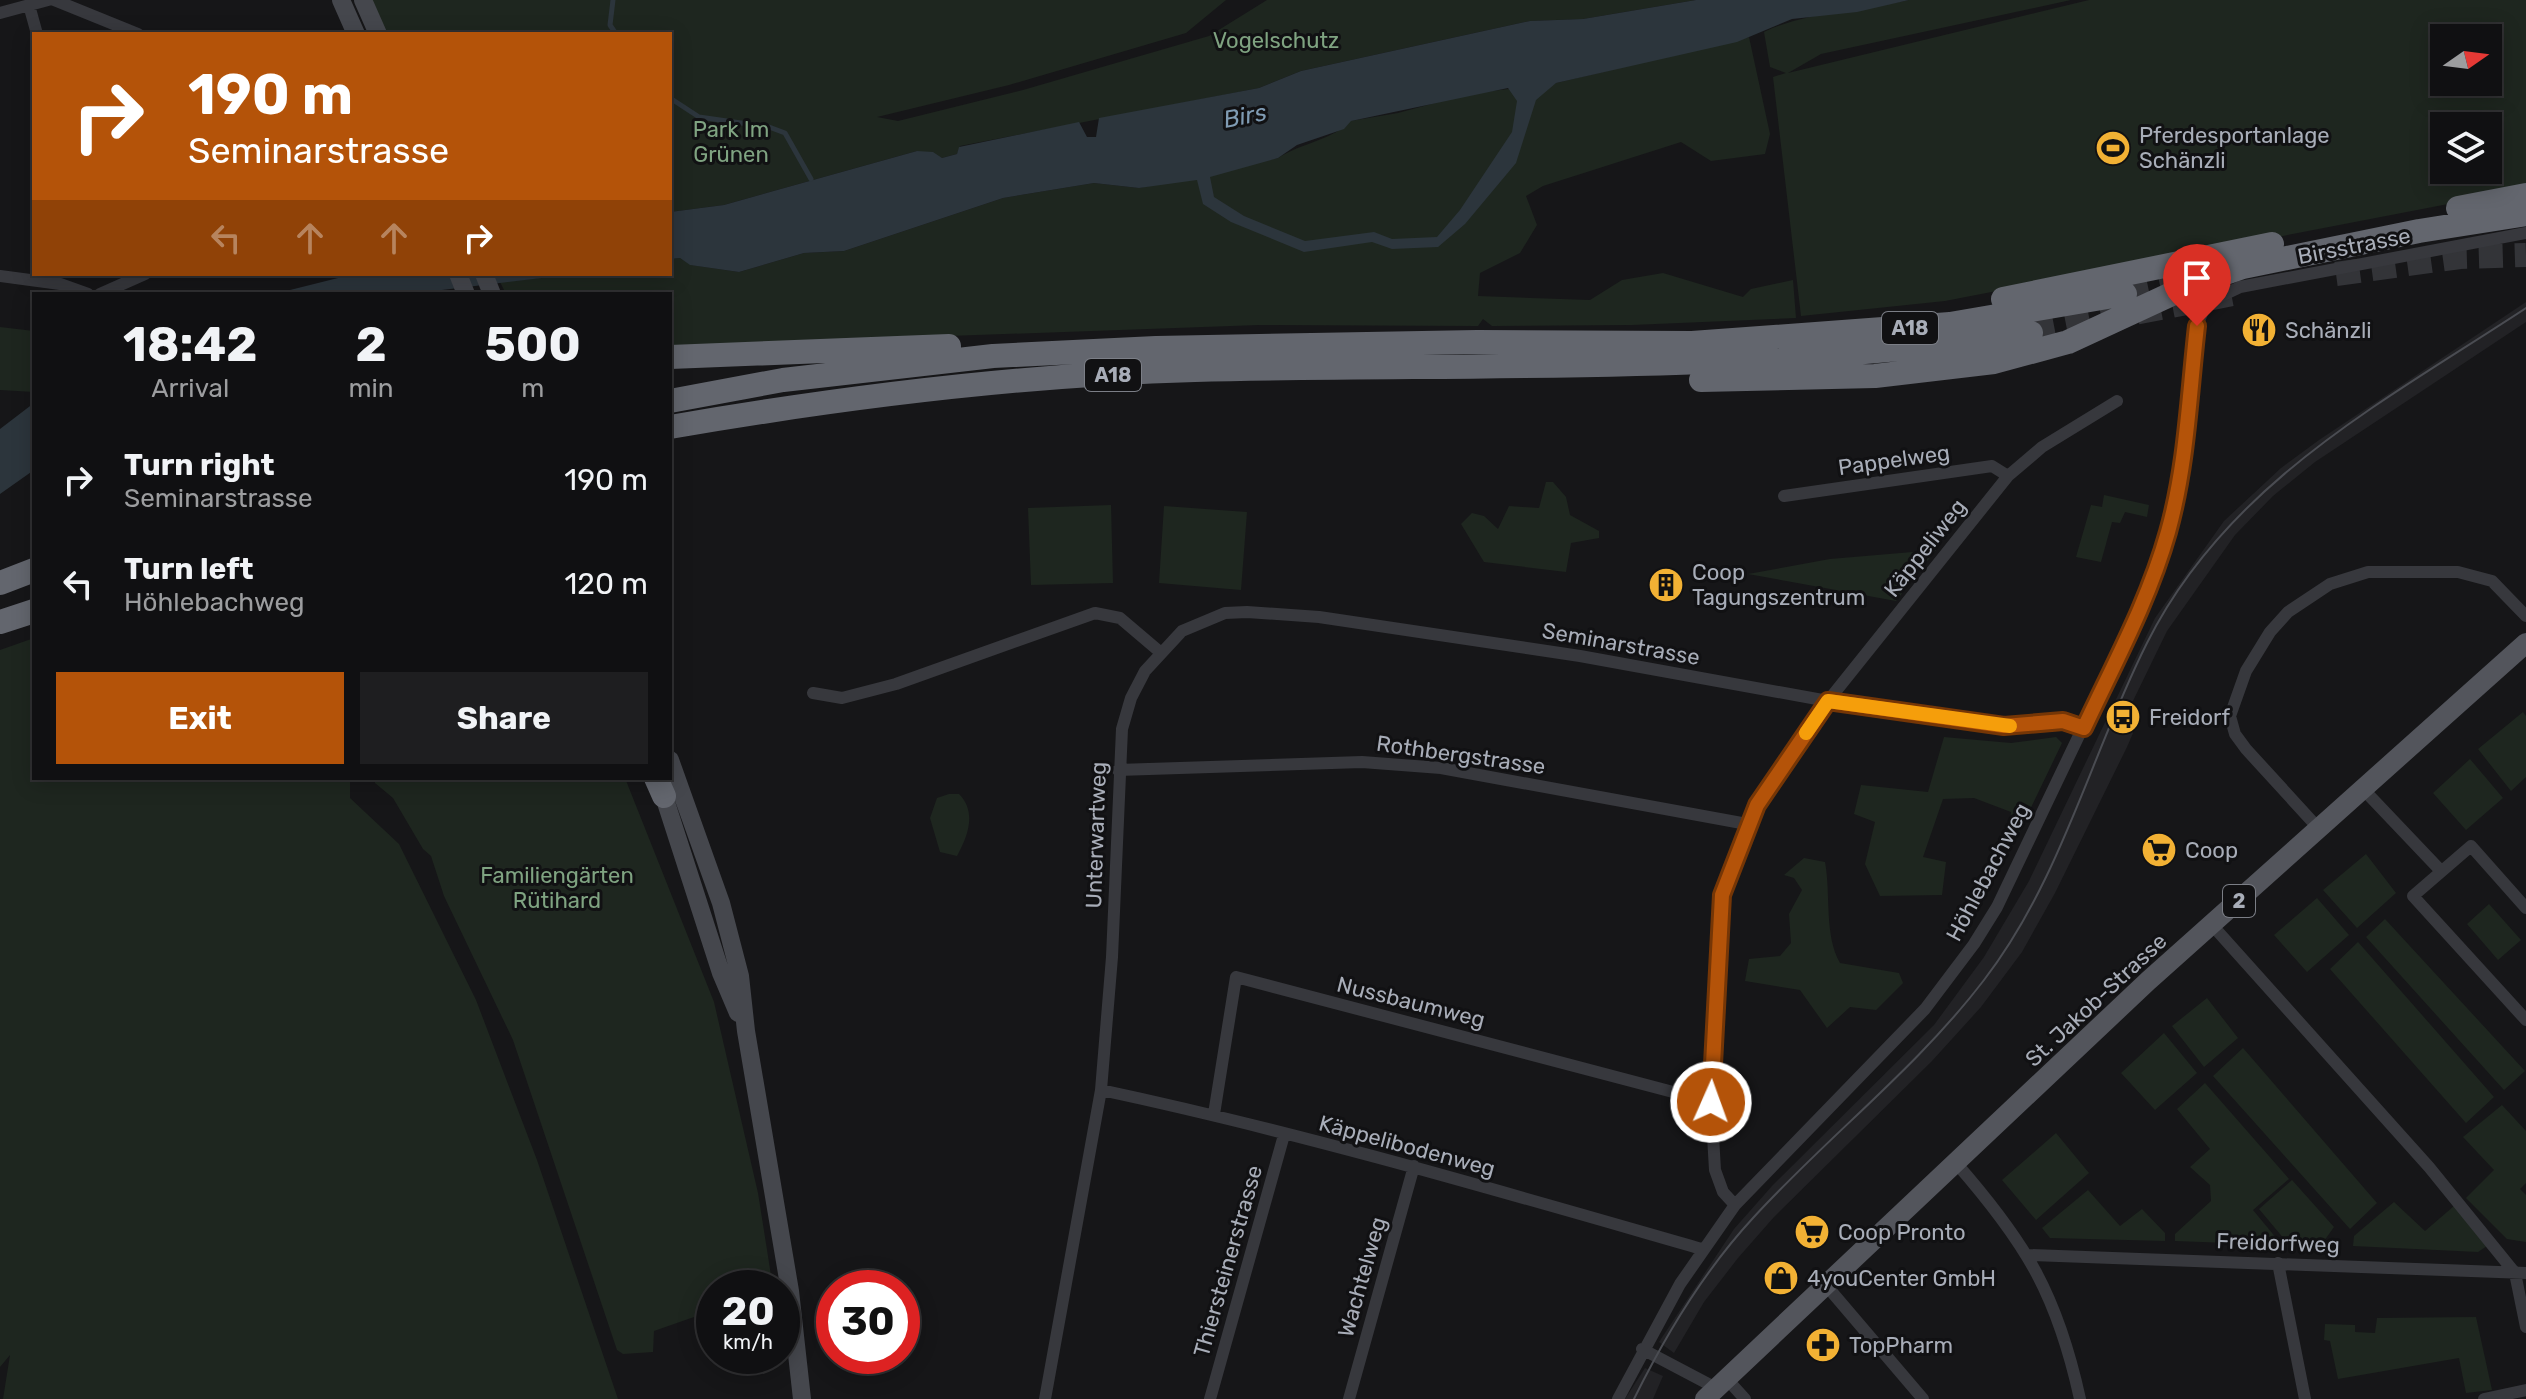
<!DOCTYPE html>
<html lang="en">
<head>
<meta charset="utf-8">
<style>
	body { margin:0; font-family:Rubik,sans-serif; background:#1e1e20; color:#f1f3f6; height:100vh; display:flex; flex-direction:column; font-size:30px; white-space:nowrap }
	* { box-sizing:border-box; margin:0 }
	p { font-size:26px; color:#9c9d9f }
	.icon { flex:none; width:44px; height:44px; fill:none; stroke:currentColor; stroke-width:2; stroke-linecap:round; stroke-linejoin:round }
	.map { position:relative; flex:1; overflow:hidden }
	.sheet { position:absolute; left:32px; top:292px; width:640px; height:488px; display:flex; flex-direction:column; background:#101012; border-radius:0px; box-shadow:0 4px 20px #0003,0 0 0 2px #303032 }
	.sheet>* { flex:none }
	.hud { position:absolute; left:32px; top:32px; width:640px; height:244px; border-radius:0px; box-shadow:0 4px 20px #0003,0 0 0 2px #303032; background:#b45309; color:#fff; overflow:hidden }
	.needle { width:52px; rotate:76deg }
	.controls { position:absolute; left:2430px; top:24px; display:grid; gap:16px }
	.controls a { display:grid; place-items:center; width:72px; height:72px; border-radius:0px; background:#101012; box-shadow:0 4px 20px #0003,0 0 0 2px #303032; font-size:40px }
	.speed { position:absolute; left:696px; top:1270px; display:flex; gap:16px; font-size:40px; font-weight:700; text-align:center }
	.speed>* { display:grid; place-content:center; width:104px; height:104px; border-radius:50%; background:#101012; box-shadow:0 4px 20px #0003,0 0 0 2px #303032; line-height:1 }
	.speed small { font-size:20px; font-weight:400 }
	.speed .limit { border:12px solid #d22; background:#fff; color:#111 }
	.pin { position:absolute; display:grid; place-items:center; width:68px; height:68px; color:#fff; margin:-82px -34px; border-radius:50% 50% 50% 0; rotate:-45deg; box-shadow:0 0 8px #0007 }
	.pin .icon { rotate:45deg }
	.me { position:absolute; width:88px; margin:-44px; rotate:2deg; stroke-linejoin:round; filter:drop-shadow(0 0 6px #0008) }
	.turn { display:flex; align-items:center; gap:28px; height:168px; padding:0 24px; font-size:36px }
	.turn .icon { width:104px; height:104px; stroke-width:2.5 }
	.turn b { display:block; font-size:56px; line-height:68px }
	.lanes { display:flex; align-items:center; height:76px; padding:0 24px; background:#0003; justify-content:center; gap:40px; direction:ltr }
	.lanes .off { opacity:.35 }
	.eta { display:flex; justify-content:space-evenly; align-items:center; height:136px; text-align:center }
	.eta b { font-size:48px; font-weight:700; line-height:56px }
	.primary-button { display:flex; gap:16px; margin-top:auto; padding:16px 24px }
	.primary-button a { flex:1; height:92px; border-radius:0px; background:#b45309; color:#fff; font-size:32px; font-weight:700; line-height:92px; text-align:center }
	.primary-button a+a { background:#1e1e20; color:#f1f3f6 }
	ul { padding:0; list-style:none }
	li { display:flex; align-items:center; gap:24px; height:104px; padding:0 24px }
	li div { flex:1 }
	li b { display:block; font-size:30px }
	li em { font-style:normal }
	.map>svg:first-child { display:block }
	.built { fill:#222225 }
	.green { fill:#1e261f; fill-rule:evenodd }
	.water { fill:#2c353c; fill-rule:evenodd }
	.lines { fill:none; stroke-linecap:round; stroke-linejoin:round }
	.stream { stroke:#2c353c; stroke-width:5 }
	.motorway-tunnel { stroke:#333438; stroke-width:24; stroke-dasharray:24 12; stroke-linecap:butt }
	.minor { stroke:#37383d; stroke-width:12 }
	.secondary { stroke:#45474d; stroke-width:18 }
	.primary { stroke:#53555c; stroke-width:20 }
	.motorway { stroke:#63666e; stroke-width:24 }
	.tram { stroke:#4a4c52; stroke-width:2 }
	.route-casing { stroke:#753606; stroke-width:20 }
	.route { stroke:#b45309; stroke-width:14 }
	.slow { stroke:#f59e0b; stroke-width:14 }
	.labels { text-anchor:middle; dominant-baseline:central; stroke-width:6; stroke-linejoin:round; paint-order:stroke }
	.shield { fill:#111113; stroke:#7b7e86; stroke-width:2 }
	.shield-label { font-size:20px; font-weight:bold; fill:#a8adb8 }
	.park-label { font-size:22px; fill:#7fa381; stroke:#111113 }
	.poi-label { font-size:22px; fill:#a8adb8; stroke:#111113; text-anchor:start }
	.street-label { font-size:22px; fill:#a8adb8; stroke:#111113 }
	.water-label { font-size:24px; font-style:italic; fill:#7f9bb3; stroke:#111113 }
</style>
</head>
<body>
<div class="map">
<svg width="2526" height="1399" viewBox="0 0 2526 1399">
	<rect width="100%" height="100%" fill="#161618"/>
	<path class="built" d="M2526,302V322L2315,462L2273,496L2235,535L2167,631L2132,703L2133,733L2127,747L2055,893L2022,952L1981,1007L1932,1061L1774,1217L1738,1258L1704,1302L1674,1353L1659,1342L1734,1229L1772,1186L1934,1025L1984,957L2029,881L2155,618L2224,521L2281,468L2319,440Z
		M1645,1368L1663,1376L1653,1399H1625Z"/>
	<path class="green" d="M370,0H1226L1186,33L1009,85L877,117L898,121L1023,90L1209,36L1267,0H1696L1583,19L1530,21L1301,71L1259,88L960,146L957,154L942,158L917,151L724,205L670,212V34H386Z
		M1909,0H2071L1821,54L1788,73L2089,0H2526V189L1945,301L1801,316L1773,77L1786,73L1770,67L1764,32C1808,11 1861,11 1909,0ZM2444,38H2488V82H2444ZM2444,126H2488V170H2444Z
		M1749,37L1770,134L1765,154L1711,161L1681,142L1543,186L1526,196L1537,225L1520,253L1480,273L1478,296L1590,300L1622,280L1663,273L1743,297L1751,289L1793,280L1796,318L1632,325L1492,326L1483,319L1478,326L1259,325L670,346V294H506L500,282L575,274H670V259L680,258L691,265L739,272L804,253L844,251L1003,198L1094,183L1139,188L1278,158C1299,144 1335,139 1350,121L1398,113L1468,94L1556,83Z
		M0,327L34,331V392L0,390Z
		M1546,482H1553L1566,497L1570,515L1599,531V538L1571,543L1566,572L1484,562L1461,524L1472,513L1484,516L1498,529L1509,506L1539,508Z
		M2104,495L2149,505L2147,517L2125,512L2120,523L2112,522L2101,562L2076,557L2091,505L2102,507Z
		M1111,505L1113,583L1031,585L1028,508Z
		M1164,506L1247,512L1241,590L1159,583Z
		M1936,550L1896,601L1748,574L1830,559Z
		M34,638V778H350V798L399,844L476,1000L537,1160L618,1399H3L10,1355L0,1367V650Z
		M2523,712L2526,716V777L2511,791L2478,749Z
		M1944,737L2011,743L2056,737L2062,743L2014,843L2008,842L2011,812L1974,798L1943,799L1923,857L1946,862L1942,895L1880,896L1865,864L1875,822L1854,814L1861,785L1928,792Z
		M2470,759L2503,798L2466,830L2433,793Z
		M374,778H625L714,1002L758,1193L773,1288H714V1310L654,1331L653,1352L623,1354L617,1350L513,1040L444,896L431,856L423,849L393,798L375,783Z
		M949,794H959C977,812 968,836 957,856L940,852L930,818L937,798Z
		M2366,854L2396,893L2357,928L2323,890Z
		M1804,858L1825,862C1831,894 1824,935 1840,963L1899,973L1903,983L1876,1010L1850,1007L1827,1028L1800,990L1745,981L1749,959L1780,956L1791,943L1789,914L1802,890L1794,878L1784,875Z
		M2317,898L2349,935L2307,972L2274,935Z
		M2489,904L2521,940L2498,960L2467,924Z
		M2385,919L2525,1071L2504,1090L2366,937Z
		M2358,942L2494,1097L2466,1123L2330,969Z
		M2207,998L2238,1038L2204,1067L2172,1026Z
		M2164,1033L2197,1073L2155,1110L2121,1073Z
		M2243,1048L2377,1203L2350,1229L2213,1076Z
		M2205,1083L2289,1179L2253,1210L2282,1245L2175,1241V1234L2211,1201L2210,1185L2190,1167L2210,1149L2177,1109Z
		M2502,1105L2526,1131V1183L2520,1189L2526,1195V1242L2507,1239L2466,1198L2494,1170L2463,1137Z
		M2056,1133L2089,1173L2036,1220L2002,1180Z
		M2292,1180L2334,1227L2324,1241L2285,1240L2259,1209Z
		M2088,1190L2120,1226L2142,1209L2165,1233V1241L2050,1238L2042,1228Z
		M2394,1202L2425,1231L2454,1206L2487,1246L2478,1252L2353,1246L2354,1236Z
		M2476,1317L2492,1390L2466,1393L2459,1358L2338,1379L2330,1341L2324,1340L2325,1324L2355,1325V1332L2375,1333L2377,1318Z"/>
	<path class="water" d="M1696,0H1909L1857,12L1792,19L1737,42L1556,83L1536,100L1516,163L1465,224L1438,247L1392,249L1372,242L1304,252L1231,222L1203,204L1197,180L1139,188L1094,183L1003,198L844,251L804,253L739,272L690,265L680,258L670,259V212L724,205L917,151L933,152L942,158L957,154L959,147L1079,122L1087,137H1096L1099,118L1259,88L1301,71L1530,21L1583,19ZM1508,88L1517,101L1512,132L1460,210L1437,237L1392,239L1374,232L1305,241L1244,216L1214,197L1210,177L1278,158L1297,145L1344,129L1351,121Z
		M354,274H575L409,294H274Z
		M34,403V470L0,494V429Z"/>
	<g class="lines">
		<path class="stream" d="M613,0L610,25L616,34
			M670,98L699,117L769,127L785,133L811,179"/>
		<path class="motorway-tunnel" d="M2336,274L2460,257L2526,255
			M2125,294L2187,281
			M2031,333L2233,294"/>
		<path class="minor" d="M54,0L138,34
			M29,5L37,34
			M0,13L48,0
			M0,276L60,284L88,294
			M100,294L145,274
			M1784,496L1992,466L2008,476
			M813,693L842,698L896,684L1095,613L1120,618L1160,652
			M1118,770L1362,762L1441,768L1747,824
			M2364,790L2441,871
			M2320,830L2246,749L2235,734L2230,716L2246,671L2270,632L2288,612L2330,584L2368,572H2458L2492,581L2526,616
			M2526,908L2471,846L2413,896L2526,1020
			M2212,925L2429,1167L2515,1273L2526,1327
			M1101,1090C1303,1133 1503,1192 1702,1249
			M1214,1114L1236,977L1711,1102
			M1956,1163C2026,1243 2057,1294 2080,1399
			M1735,1205L1723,1192L1715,1170L1711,1102L1722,895L1733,861L1757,805L1828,701L2008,476L2042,447L2117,401
			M2029,1255L2526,1273
			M2278,1263L2305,1399
			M1825,1284L1923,1399
			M1642,1349L1716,1388
			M1726,1378L1745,1399
			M1045,1399L1101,1090L1112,957L1122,729L1131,698L1145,671L1182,631L1225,613L1247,612L1319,617L1580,656L1828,701L2004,726L2063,721L2084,728
			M1210,1399L1284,1135
			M1349,1399L1414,1166
			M1618,1399L1680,1284L1735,1205L1925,1009L1974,944L1997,907L2148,591L2177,492L2185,450L2197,326L2206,303L2240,287L2526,233
			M2484,1399L2526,1390"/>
		<path class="secondary" d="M341,0L356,34
			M363,0L378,34
			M458,274L466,294
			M484,274L492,294
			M670,760L721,903L740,976L746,1031L790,1291L802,1399
			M660,784L721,973L738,1013"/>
		<path class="primary" d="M1705,1399L2148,981L2526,643"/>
		<path class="motorway" d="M2458,208L2526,195
			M2003,299L2272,244
			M670,357L949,346
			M1701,380L1875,376L1994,362L2068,342L2191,285L2243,267L2419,231L2526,214
			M670,401L783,380L993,356L1156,348L1477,342L1692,343L1950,324L2125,294
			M670,427C844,397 1018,375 1195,370C1475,363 1753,375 2031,333
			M0,583L34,570
			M0,622L34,611
			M656,778L664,796"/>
		<path class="tram" d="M1634,1399C1666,1334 1703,1272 1753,1218C1827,1137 1917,1068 1984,980C2061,880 2091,754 2147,643C2227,483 2383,402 2526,308"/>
	</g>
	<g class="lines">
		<defs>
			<path id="route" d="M1711,1102L1722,895L1757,805L1828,701L2004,726L2063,721L2084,728C2114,664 2149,600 2168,532C2187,464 2189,395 2197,326"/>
		</defs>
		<use href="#route" class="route-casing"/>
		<use href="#route" class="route"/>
		<path class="slow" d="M1806,733L1828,701L2010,726"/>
	</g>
	<defs>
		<symbol id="stadium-disc" viewBox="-11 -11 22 22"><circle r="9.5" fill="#f2b134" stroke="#111113"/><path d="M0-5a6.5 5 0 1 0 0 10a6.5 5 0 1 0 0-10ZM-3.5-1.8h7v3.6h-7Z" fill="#111"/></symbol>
		<symbol id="restaurant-disc" viewBox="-11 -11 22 22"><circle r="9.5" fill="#f2b134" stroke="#111113"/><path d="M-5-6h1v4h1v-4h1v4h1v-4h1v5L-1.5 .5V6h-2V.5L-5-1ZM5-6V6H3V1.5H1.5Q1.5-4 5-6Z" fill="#111"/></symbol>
		<symbol id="building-disc" viewBox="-11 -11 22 22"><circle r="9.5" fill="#f2b134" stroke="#111113"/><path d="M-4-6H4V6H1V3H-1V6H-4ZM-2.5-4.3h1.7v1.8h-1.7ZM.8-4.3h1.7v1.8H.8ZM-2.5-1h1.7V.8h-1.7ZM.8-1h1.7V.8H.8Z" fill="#111"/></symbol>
		<symbol id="bus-disc" viewBox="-11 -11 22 22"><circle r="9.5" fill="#f2b134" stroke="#111113"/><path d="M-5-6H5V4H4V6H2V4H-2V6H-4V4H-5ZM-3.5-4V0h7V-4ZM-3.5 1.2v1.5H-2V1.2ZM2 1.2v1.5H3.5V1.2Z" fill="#111"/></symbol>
		<symbol id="supermarket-disc" viewBox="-11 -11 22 22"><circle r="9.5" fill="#f2b134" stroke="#111113"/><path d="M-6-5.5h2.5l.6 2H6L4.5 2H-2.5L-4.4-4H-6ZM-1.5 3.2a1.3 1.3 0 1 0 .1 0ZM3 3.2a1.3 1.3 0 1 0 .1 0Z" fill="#111"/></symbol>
		<symbol id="shop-disc" viewBox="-11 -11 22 22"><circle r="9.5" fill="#f2b134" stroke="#111113"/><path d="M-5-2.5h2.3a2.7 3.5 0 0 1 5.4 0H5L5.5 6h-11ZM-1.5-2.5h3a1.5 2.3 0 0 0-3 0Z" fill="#111"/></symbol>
		<symbol id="pharmacy-disc" viewBox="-11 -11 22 22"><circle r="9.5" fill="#f2b134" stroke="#111113"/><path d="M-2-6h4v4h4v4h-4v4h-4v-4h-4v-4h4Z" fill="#111"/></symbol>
	</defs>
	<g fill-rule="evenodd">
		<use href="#stadium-disc" x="2093" y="128" width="40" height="40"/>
		<use href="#restaurant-disc" x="2239" y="310" width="40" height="40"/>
		<use href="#building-disc" x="1646" y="565" width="40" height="40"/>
		<use href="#bus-disc" x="2103" y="697" width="40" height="40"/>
		<use href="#supermarket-disc" x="2139" y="830" width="40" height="40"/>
		<use href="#supermarket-disc" x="1792" y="1212" width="40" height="40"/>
		<use href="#shop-disc" x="1761" y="1258" width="40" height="40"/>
		<use href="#pharmacy-disc" x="1803" y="1325" width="40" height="40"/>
	</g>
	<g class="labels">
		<g class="shield">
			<rect x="1882" y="312" width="56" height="32" rx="6"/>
			<rect x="1085" y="359" width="56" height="32" rx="6"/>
			<rect x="2223" y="885" width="32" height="32" rx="6"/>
		</g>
		<g class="shield-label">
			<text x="1910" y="328">A18</text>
			<text x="1113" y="375">A18</text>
			<text x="2239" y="901">2</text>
		</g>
		<g class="park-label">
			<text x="1276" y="40">Vogelschutz</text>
			<text x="731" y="129">Park Im<tspan x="731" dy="25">Grünen</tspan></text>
			<text x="557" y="875">Familiengärten<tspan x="557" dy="25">Rütihard</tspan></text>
		</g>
		<g class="poi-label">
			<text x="2139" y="135">Pferdesportanlage<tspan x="2139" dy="25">Schänzli</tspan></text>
			<text x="2285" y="330">Schänzli</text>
			<text x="1692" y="572">Coop<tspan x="1692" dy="25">Tagungszentrum</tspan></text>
			<text x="2149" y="717">Freidorf</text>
			<text x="2185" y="850">Coop</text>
			<text x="1838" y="1232">Coop Pronto</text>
			<text x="1807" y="1278">4youCenter GmbH</text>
			<text x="1849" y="1345">TopPharm</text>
		</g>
		<g class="street-label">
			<text transform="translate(2354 246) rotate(-11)">Birsstrasse</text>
			<text transform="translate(1894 460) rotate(-8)">Pappelweg</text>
			<text transform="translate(1925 548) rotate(-52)">Käppeliweg</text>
			<text transform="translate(1621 644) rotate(10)">Seminarstrasse</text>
			<text transform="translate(1461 755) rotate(8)">Rothbergstrasse</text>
			<text transform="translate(1096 835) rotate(-88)">Unterwartweg</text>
			<text transform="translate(1988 872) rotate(-62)">Höhlebachweg</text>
			<text transform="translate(2096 1000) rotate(-43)">St. Jakob-Strasse</text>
			<text transform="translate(1411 1002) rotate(14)">Nussbaumweg</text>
			<text transform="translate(1407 1146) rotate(15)">Käppelibodenweg</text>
			<text transform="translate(2278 1243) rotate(2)">Freidorfweg</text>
			<text transform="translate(1228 1261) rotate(-74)">Thiersteinerstrasse</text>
			<text transform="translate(1362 1277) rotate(-74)">Wachtelweg</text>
		</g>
		<g class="water-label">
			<text transform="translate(1245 116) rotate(-11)">Birs</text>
		</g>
	</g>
</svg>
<div class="controls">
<a><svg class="needle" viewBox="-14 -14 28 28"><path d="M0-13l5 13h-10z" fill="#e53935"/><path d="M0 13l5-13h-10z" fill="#9c9d9f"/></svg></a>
<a><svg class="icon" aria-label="layers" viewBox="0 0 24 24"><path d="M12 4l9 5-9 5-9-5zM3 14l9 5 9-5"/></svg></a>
</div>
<div class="speed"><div>20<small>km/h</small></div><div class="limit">30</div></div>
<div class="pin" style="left:2197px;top:326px;background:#d93025"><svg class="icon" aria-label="arrive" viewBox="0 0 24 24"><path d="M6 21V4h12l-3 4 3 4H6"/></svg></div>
<svg class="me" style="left:1711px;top:1102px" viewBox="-20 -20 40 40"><circle r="17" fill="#b45309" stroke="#fff" stroke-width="3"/><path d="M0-11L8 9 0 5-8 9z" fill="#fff"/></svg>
<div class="hud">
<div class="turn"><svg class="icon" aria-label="right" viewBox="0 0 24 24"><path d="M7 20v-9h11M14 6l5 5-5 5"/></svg><div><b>190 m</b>Seminarstrasse</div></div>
<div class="lanes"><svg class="icon off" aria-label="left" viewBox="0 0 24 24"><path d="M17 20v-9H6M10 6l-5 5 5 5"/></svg><svg class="icon off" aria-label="ahead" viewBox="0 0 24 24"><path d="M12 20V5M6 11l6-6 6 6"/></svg><svg class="icon off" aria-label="ahead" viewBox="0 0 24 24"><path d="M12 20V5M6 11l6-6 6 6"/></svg><svg class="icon" aria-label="right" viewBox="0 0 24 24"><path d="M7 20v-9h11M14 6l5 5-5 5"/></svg></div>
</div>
<section class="sheet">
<div class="eta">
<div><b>18:42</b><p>Arrival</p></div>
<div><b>2</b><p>min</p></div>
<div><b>500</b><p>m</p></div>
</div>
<ul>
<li><svg class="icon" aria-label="right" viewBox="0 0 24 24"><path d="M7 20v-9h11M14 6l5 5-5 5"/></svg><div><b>Turn right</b><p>Seminarstrasse</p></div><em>190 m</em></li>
<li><svg class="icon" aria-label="left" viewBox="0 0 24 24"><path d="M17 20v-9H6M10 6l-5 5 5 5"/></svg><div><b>Turn left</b><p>Höhlebachweg</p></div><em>120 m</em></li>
</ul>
<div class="primary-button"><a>Exit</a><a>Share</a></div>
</section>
</div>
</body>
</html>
